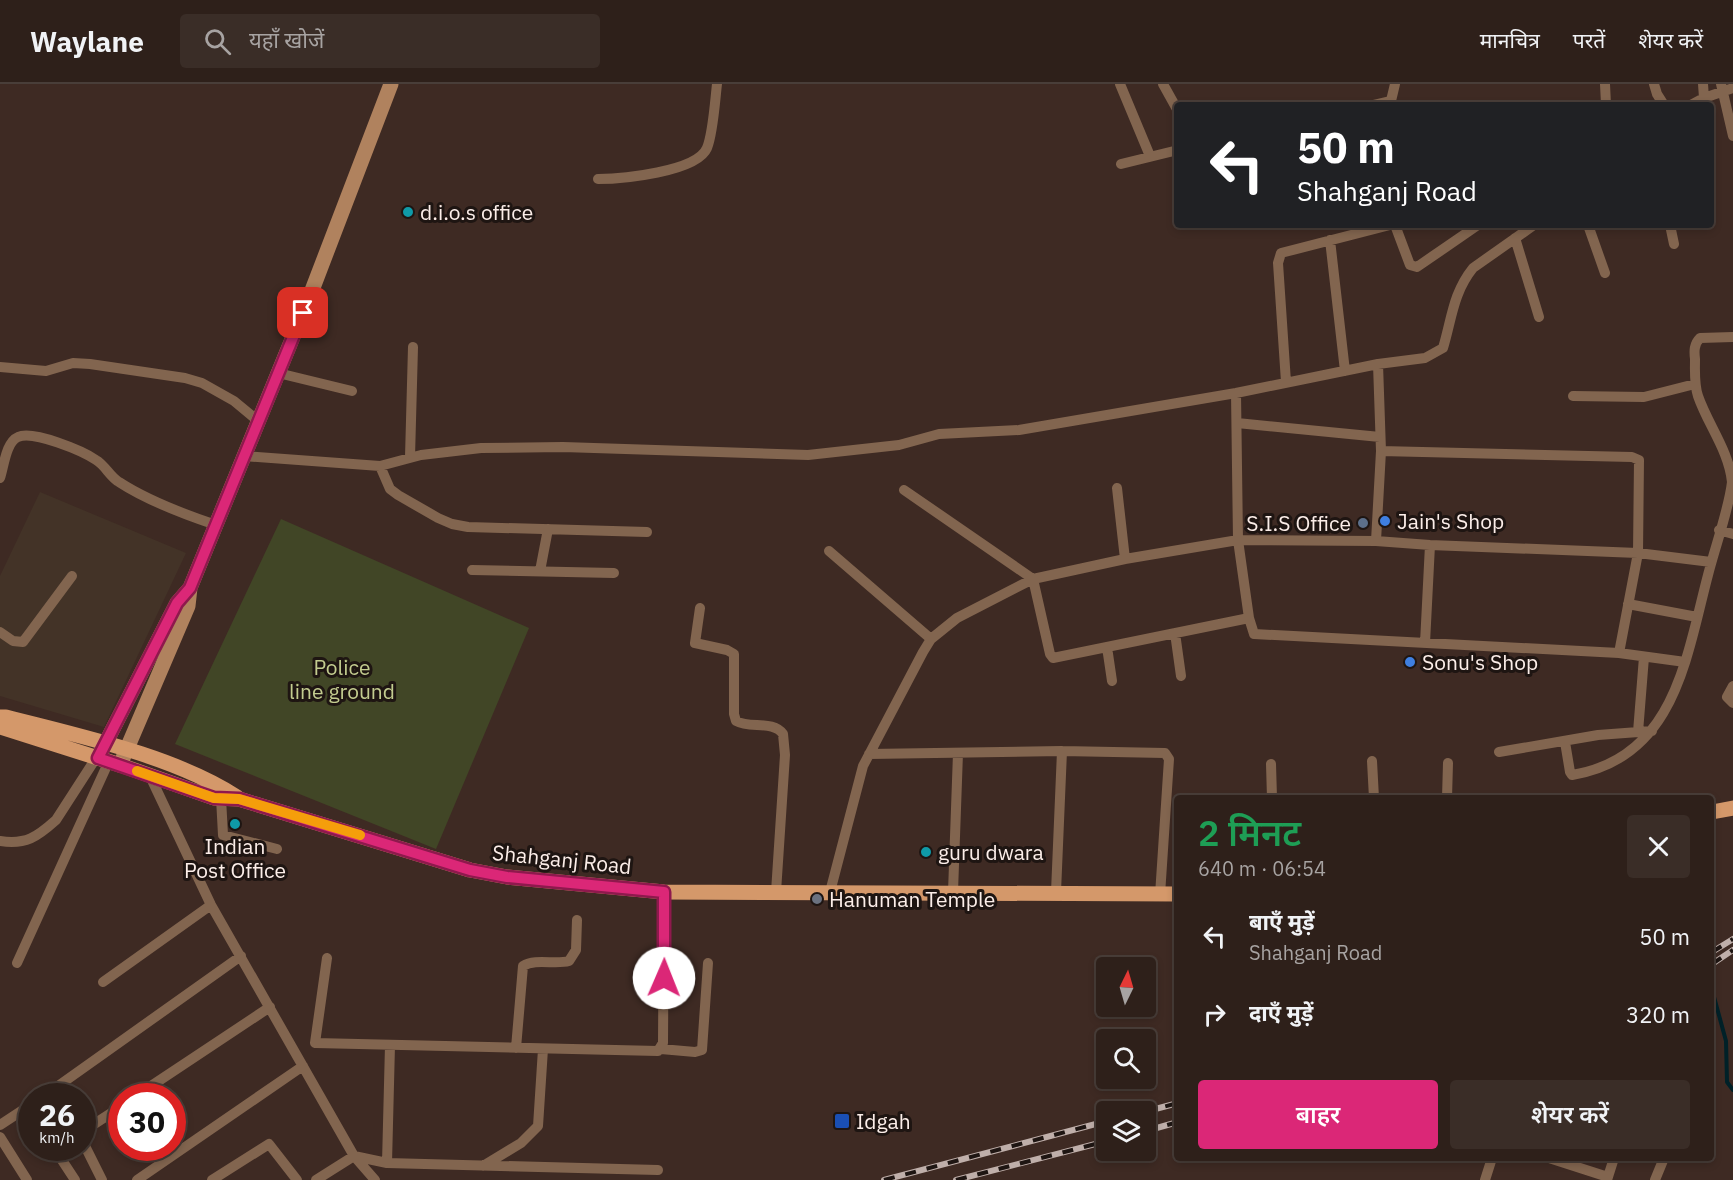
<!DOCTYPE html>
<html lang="hi">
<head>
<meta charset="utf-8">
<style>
	body { margin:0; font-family:"IBM Plex Sans","Noto Sans Devanagari",sans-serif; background:#3a2d27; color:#f1f3f6; height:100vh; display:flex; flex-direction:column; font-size:22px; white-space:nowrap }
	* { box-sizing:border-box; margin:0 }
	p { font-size:20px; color:#a7a3a2 }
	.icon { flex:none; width:33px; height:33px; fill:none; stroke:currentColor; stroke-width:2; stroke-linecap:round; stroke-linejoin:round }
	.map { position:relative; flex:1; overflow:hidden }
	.details { position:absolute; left:1174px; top:711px; width:540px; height:366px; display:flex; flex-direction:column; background:#2e201a; border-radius:6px; box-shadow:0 3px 9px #0003,0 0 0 2px #493e39 }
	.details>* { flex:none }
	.guide { position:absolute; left:1174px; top:18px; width:540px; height:126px; border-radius:6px; box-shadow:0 3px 9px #0003,0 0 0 2px #493e39; background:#202124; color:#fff; overflow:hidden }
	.needle { width:39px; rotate:5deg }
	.tools { position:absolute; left:1096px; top:873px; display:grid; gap:12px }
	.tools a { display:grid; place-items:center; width:60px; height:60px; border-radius:6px; background:#2e201a; box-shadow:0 3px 9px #0003,0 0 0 2px #493e39; font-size:30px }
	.speed { position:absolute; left:18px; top:999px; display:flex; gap:12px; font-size:30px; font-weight:700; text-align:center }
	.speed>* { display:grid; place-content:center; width:78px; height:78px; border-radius:50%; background:#2e201a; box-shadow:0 3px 9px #0003,0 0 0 2px #493e39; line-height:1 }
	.speed small { font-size:15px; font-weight:400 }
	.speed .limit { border:9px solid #d22; background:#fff; color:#111 }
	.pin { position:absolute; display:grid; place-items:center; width:51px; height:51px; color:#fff; margin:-26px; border-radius:12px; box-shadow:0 3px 9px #0006 }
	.me { position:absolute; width:66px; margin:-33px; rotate:1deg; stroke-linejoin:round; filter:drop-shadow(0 0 4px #0008) }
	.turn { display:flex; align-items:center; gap:21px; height:126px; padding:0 24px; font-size:27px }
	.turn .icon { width:78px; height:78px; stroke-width:2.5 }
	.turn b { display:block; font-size:42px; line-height:51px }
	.round { display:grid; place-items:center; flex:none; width:63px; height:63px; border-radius:6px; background:#3a2d27 }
	.overview { display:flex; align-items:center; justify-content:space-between; height:102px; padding:0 24px }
	h1 { font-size:36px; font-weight:600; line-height:45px; color:#1e9e55 }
	.primary-button { display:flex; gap:12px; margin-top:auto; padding:12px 24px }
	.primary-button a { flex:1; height:69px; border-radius:6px; background:#db2777; color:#fff; font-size:24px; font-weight:600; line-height:69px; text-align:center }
	.primary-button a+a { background:#3a2d27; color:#f1f3f6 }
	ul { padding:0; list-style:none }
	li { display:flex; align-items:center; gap:18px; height:78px; padding:0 24px }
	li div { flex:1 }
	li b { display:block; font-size:22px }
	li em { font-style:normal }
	header { display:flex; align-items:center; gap:36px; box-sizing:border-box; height:84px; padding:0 30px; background:#2e201a; border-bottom:2px solid #493e39 }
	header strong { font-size:28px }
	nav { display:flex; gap:33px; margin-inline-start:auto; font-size:21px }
	.search { width:420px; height:54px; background:#3a2d27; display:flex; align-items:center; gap:15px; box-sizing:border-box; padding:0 21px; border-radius:6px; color:#a7a3a2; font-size:22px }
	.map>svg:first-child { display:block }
	.commercial { fill:#433327 }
	.park { fill:#414626 }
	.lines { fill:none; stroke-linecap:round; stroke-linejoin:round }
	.stream { stroke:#002128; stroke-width:4 }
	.street { stroke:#82654f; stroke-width:10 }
	.secondary { stroke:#b0825e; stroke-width:15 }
	.primary { stroke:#d4986a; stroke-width:15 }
	.rail-casing { stroke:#bfafaa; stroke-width:6 }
	.rail { stroke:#1e1512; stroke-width:4; stroke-dasharray:11; stroke-linecap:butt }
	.route-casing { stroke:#8e194d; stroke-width:15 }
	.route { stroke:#db2777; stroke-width:10 }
	.slow { stroke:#f59e0b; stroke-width:10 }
	.culture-dot { fill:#0f9aa8; stroke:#1e1512; stroke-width:2 }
	.shop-dot { fill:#3f7fe0; stroke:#1e1512; stroke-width:2 }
	.service-dot { fill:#5c6f8a; stroke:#1e1512; stroke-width:2 }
	.worship-dot { fill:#6b7280; stroke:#1e1512; stroke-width:2 }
	.transit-dot { fill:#1a4fb4; stroke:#1e1512; stroke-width:2 }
	.labels { text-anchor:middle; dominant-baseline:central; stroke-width:6; stroke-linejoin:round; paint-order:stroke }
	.poi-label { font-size:21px; fill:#fceee9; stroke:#1e1512; text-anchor:start }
	.park-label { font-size:21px; fill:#c3cc8f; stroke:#1e1512 }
	.street-label { font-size:21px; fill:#fceee9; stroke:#1e1512 }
</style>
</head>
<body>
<header>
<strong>Waylane</strong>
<div class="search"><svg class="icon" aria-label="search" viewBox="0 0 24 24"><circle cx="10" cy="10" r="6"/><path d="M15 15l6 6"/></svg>यहाँ खोजें</div>
<nav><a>मानचित्र</a><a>परतें</a><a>शेयर करें</a></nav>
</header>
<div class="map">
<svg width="1733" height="1096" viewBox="0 0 1733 1096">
	<rect width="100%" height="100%" fill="#3e2a23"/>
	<path class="commercial" d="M40,408L186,469L104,643L0,612V492Z"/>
	<path class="park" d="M281,435L529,544L436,765L175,660Z"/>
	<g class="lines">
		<path class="stream" d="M1714,913L1726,957L1727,998L1733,1006"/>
		<path class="street" d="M1120,0L1150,72
			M1163,0L1178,27
			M1605,0L1606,21
			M1654,0L1657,10L1664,21
			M1703,0L1704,14
			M1721,0L1733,52
			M1373,21L1390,17
			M1390,21L1395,0
			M1691,21L1704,14L1733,4
			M1121,80L1178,66
			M598,95C621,95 697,88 707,64C713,50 715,17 717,0
			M1395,141L1410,181L1417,183L1478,141
			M1588,141L1605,189
			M1670,141L1674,160
			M1515,154L1539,233
			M1330,156L1345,287
			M0,283L46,287L73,279L90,280L185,294L202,299L234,317L258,337
			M278,289L352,307
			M1286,298L1278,179L1281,169L1390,141
			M1236,309L1238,456L1249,534L1254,550L1619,569L1685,578
			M1573,312L1644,313L1695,300
			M1237,339L1380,353
			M1381,367L1632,373L1639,376L1638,469L1619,569
			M243,372L380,382L421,371L481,364L563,363L808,371L899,361L939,350L1019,346L1236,309L1378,280L1425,274L1443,264C1452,234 1453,209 1473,184L1534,141
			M410,373L413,263
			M380,382L390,405L398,411L438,434L452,440L468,443L647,448
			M0,394C4,382 6,358 18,353C33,346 83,367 96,376C105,381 110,393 119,398C145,415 186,431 216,441
			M1117,404L1125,475
			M904,406L1033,495L1050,570L1053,574L1249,534
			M1719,446L1733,450
			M1376,457L1381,367L1378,280
			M829,467L931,555
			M472,486L614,489
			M540,487L548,445
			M1628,520L1697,533
			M700,524L695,559L727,566L734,570V630L736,637C750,645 773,636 783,650L785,671L776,808
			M0,548L13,557L23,558L72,492
			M1175,549L1181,592
			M1425,559L1430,461
			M1107,563L1112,597
			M1733,602L1727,613L1733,619
			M1638,648L1644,573
			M1565,658L1570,688L1572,691C1675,674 1686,574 1708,491C1715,463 1729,425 1732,398C1729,367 1708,341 1698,312C1694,300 1695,288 1695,275C1694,267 1694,260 1700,254L1733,253
			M1499,668L1598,651L1652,647
			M869,670L1062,667L1165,669L1169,675L1160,811
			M1372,677L1374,714
			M1271,680L1272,714
			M150,692L211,821L354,1072L375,1096
			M221,714L223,751L277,765
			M1447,714L1448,679
			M0,757C26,761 37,753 56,736L96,674
			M830,808L863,682L923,568L931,555L957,534L1033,495L1125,475L1238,456L1376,457L1430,461L1638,469L1711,478
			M953,808L958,669
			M1056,808L1062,667
			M327,874L315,959L658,967L663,959L664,808
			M17,879L109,677
			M103,898L211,821
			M516,964L523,882C536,874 555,881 569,877L576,866L577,836
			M661,965L695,968L702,966L708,879
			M44,1012L241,872
			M136,1012L270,923
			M0,1041L32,1020
			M82,1048L122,1022
			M0,1053L27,1096
			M82,1056L102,1096
			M54,1064L75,1096
			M1549,1074L1608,1093
			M387,1079L390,961
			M483,1082L521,1059L538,1042L543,965
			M137,1096L303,982
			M212,1096L269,1060L297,1096
			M316,1096L354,1072L387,1079L658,1086
			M1485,1096L1492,1074
			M1607,1096L1614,1074
			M1655,1096L1664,1074"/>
		<path class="secondary" d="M98,674L177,519L190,504
			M120,681L188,522L190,504L311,209L391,0"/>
		<path class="primary" d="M0,633H6C79,652 174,672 237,713
			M0,643L120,681L214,714L239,715L470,786L507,793L664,808L1178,810
			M1712,728L1733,724"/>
		<defs>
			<path id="rail" d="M1712,868L1733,855
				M1712,880L1733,866
				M1144,1028L1178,1019
				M1146,1047L1178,1038
				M884,1096L1107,1037
				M956,1096L1107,1057"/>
		</defs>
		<use href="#rail" class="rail-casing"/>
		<use href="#rail" class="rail"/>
	</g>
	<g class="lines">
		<defs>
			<path id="route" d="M303,229L190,504L177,519L98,674L214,714L239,715L470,786L507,793L664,808V894"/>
		</defs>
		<use href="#route" class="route-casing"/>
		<use href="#route" class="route"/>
		<path class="slow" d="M137,687L214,714L239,715L360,751"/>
	</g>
	<g class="culture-dot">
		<circle cx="408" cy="128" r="6"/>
		<circle cx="235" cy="740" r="6"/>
		<circle cx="926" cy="768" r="6"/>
	</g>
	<g class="shop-dot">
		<circle cx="1385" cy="437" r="6"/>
		<circle cx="1410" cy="578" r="6"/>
	</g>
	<circle class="service-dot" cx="1363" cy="439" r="6"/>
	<circle class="worship-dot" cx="817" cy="815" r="6"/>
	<rect class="transit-dot" x="834" y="1029" width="16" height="16" rx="3"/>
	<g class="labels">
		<g class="poi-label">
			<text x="420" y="128">d.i.o.s office</text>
			<text x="1397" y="437">Jain's Shop</text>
			<text x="1351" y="439" text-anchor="end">S.I.S Office</text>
			<text x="1422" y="578">Sonu's Shop</text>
			<text x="235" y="762" text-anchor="middle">Indian<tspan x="235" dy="24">Post Office</tspan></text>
			<text x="938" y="768">guru dwara</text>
			<text x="829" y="815">Hanuman Temple</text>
			<text x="856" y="1037">Idgah</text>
		</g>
		<g class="park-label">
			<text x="342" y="583">Police<tspan x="342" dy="24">line ground</tspan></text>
		</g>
		<g class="street-label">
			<text transform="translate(562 775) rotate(6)">Shahganj Road</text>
		</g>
	</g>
</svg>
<div class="tools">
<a><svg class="needle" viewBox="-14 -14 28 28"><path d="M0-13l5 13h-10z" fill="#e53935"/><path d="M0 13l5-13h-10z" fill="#a7a3a2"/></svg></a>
<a><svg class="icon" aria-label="search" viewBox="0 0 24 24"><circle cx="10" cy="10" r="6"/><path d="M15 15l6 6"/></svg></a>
<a><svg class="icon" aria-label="layers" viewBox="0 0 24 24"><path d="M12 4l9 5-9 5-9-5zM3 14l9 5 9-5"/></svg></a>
</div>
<div class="speed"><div>26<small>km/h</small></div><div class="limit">30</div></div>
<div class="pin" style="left:303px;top:229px;background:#d93025"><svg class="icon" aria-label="arrive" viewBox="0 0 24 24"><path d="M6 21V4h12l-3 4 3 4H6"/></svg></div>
<svg class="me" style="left:664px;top:894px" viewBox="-20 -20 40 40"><circle r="19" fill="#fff"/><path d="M0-13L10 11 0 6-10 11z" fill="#db2777"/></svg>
<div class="guide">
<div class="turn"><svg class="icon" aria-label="left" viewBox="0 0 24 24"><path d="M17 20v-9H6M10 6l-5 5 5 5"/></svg><div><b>50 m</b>Shahganj Road</div></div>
</div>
<section class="details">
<div class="overview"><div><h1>2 मिनट</h1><p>640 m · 06:54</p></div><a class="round"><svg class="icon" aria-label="close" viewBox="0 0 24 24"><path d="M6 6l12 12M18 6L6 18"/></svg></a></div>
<ul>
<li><svg class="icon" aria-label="left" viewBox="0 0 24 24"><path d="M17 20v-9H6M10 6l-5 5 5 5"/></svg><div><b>बाएँ मुड़ें</b><p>Shahganj Road</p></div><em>50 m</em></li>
<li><svg class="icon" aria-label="right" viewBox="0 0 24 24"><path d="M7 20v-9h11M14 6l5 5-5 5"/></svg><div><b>दाएँ मुड़ें</b></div><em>320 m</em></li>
</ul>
<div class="primary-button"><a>बाहर</a><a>शेयर करें</a></div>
</section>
</div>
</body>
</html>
